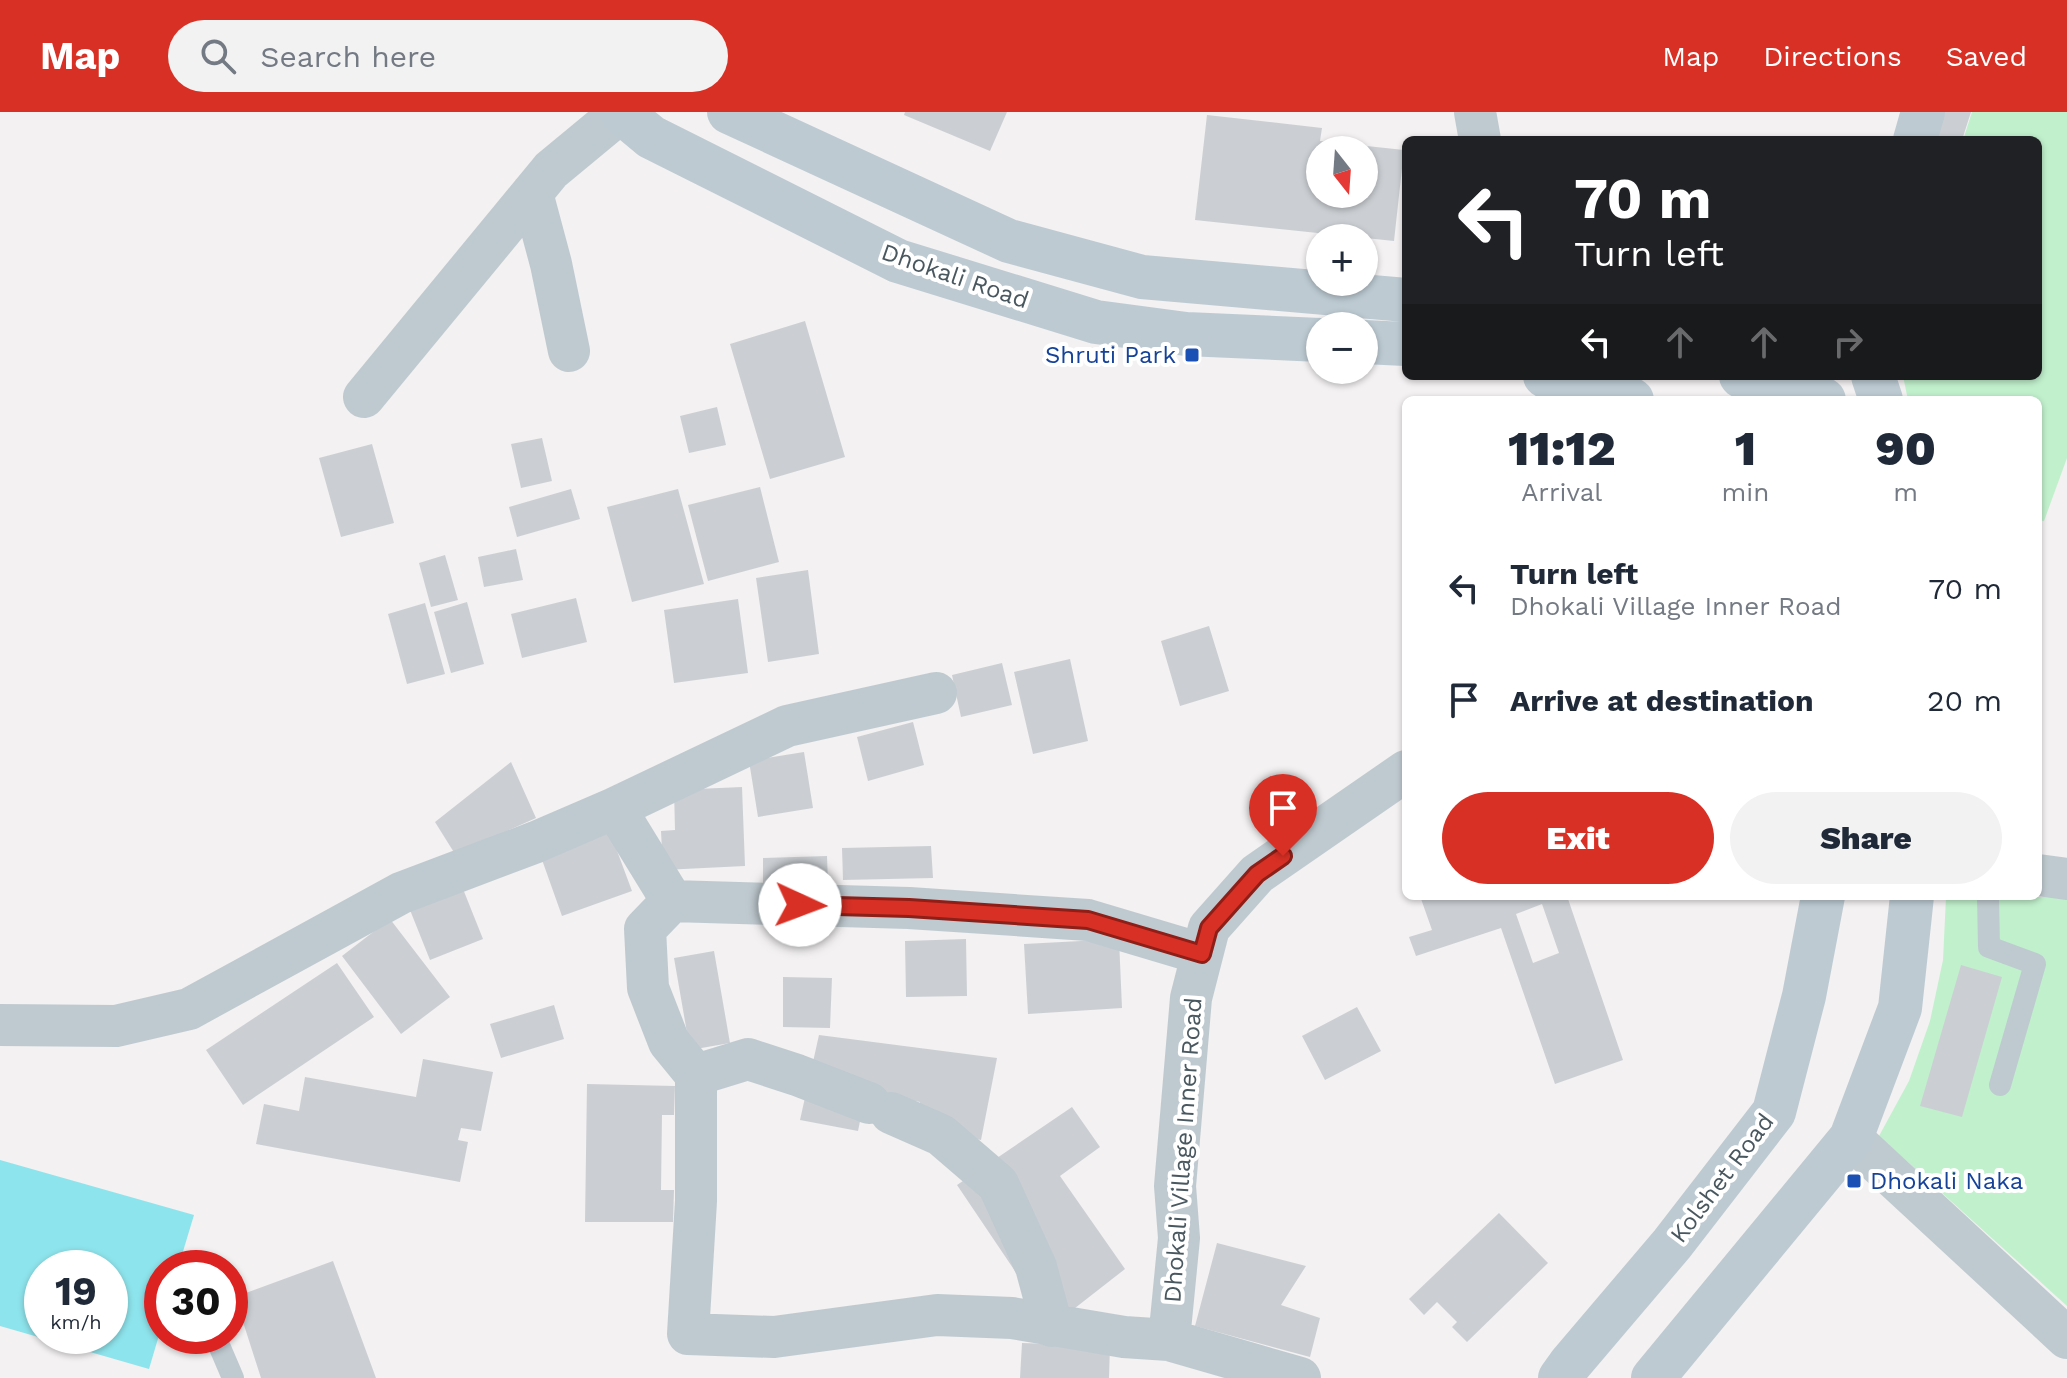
<!DOCTYPE html>
<html lang="en">
<head>
<meta charset="utf-8">
<style>
	body { margin:0; font-family:"Work Sans",sans-serif; background:#f2f2f3; color:#1f2937; height:100vh; display:flex; flex-direction:column; font-size:30px; white-space:nowrap }
	* { box-sizing:border-box; margin:0 }
	p { font-size:26px; color:#747a83 }
	.icon { flex:none; width:44px; height:44px; fill:none; stroke:currentColor; stroke-width:2; stroke-linecap:round; stroke-linejoin:round }
	.map { position:relative; flex:1; overflow:hidden }
	.drawer { position:absolute; left:1402px; top:284px; width:640px; height:504px; display:flex; flex-direction:column; background:#fff; border-radius:12px; box-shadow:0 2px 6px #0004 }
	.drawer>* { flex:none }
	.hud { position:absolute; left:1402px; top:24px; width:640px; height:244px; border-radius:12px; box-shadow:0 2px 6px #0004; background:#202124; color:#fff; overflow:hidden }
	.needle { width:52px; rotate:163deg }
	.buttons { position:absolute; left:1306px; top:24px; display:grid; gap:16px }
	.buttons a { display:grid; place-items:center; width:72px; height:72px; border-radius:50%; background:#fff; box-shadow:0 2px 6px #0004; font-size:40px }
	.speed { position:absolute; left:24px; top:1138px; display:flex; gap:16px; font-size:40px; font-weight:700; text-align:center }
	.speed>* { display:grid; place-content:center; width:104px; height:104px; border-radius:50%; background:#fff; box-shadow:0 2px 6px #0004; line-height:1 }
	.speed small { font-size:20px; font-weight:400 }
	.speed .limit { border:12px solid #d22; background:#fff; color:#111 }
	.pin { position:absolute; display:grid; place-items:center; width:68px; height:68px; color:#fff; margin:-82px -34px; border-radius:50% 50% 50% 0; rotate:-45deg; box-shadow:0 0 8px #0007 }
	.pin .icon { rotate:45deg }
	.me { position:absolute; width:88px; margin:-44px; rotate:92deg; stroke-linejoin:round; filter:drop-shadow(0 0 6px #0008) }
	.turn { display:flex; align-items:center; gap:28px; height:168px; padding:0 40px; font-size:36px }
	.turn .icon { width:104px; height:104px; stroke-width:2.5 }
	.turn b { display:block; font-size:56px; line-height:68px }
	.lanes { display:flex; align-items:center; height:76px; padding:0 40px; background:#0003; justify-content:center; gap:40px; direction:ltr }
	.lanes .off { opacity:.35 }
	.eta { display:flex; justify-content:space-evenly; align-items:center; height:136px; text-align:center }
	.eta b { font-size:48px; font-weight:800; line-height:56px }
	.primary-button { display:flex; gap:16px; margin-top:auto; padding:16px 40px }
	.primary-button a { flex:1; height:92px; border-radius:48px; background:#d93025; color:#fff; font-size:32px; font-weight:800; line-height:92px; text-align:center }
	.primary-button a+a { background:#f2f2f3; color:#1f2937 }
	ul { padding:0; list-style:none }
	li { display:flex; align-items:center; gap:24px; height:112px; padding:0 40px }
	li div { flex:1 }
	li b { display:block; font-size:30px }
	li em { font-style:normal }
	header { display:flex; align-items:center; gap:48px; box-sizing:border-box; height:112px; padding:0 40px; background:#d93025; color:#fff }
	header strong { font-size:38px }
	nav { display:flex; gap:44px; margin-inline-start:auto; font-size:28px }
	.search { width:560px; height:72px; background:#f2f2f3; display:flex; align-items:center; gap:20px; box-sizing:border-box; padding:0 28px; border-radius:44px; color:#747a83; font-size:30px }
	.map>svg:first-child { display:block }
	.green { fill:#c1f0cd }
	.water { fill:#8ee4ec; fill-rule:evenodd }
	.building { fill:#cbcfd3; fill-rule:evenodd }
	.lines { fill:none; stroke-linecap:round; stroke-linejoin:round }
	.lane { stroke:#bfcad0; stroke-width:22 }
	.street { stroke:#bfcad0; stroke-width:42 }
	.secondary { stroke:#bdcad2; stroke-width:44 }
	.route-casing { stroke:#8d1f18; stroke-width:20 }
	.route { stroke:#d93025; stroke-width:14 }
	.transit-dot { fill:#1a4fb4; stroke:#fff; stroke-width:3 }
	.labels { text-anchor:middle; dominant-baseline:central; stroke-width:8; stroke-linejoin:round; paint-order:stroke }
	.street-label { font-size:24px; fill:#49575f; stroke:#fff }
	.transit-label { font-size:24px; fill:#164399; stroke:#fff; text-anchor:end }
</style>
</head>
<body>
<header>
<strong>Map</strong>
<div class="search"><svg class="icon" aria-label="search" viewBox="0 0 24 24"><circle cx="10" cy="10" r="6"/><path d="M15 15l6 6"/></svg>Search here</div>
<nav><a>Map</a><a>Directions</a><a>Saved</a></nav>
</header>
<div class="map">
<svg width="2067" height="1266" viewBox="0 0 2067 1266">
	<rect width="100%" height="100%" fill="#f3f1f1"/>
	<path class="green" d="M1972,0H2067V346L2044,409L2038,408V288H1908L1903,264H2038V28H1963Z
		M1946,785H2067V1194L1879,1024L1909,969L1930,909L1943,848Z"/>
	<path class="water" d="M0,1048L194,1103L178,1156H162V1213L149,1257L0,1214ZM42,1156H110V1224H42Z"/>
	<path class="building" d="M905,0H1007L990,39L904,3Z
		M1933,0H1971L1962,28H1932Z
		M1207,3L1322,16L1320,29L1404,38L1394,129L1195,108ZM1320,38H1364V82H1320Z
		M805,209L845,345L770,367L730,232Z
		M717,295L726,333L689,341L680,304Z
		M542,326L552,369L521,376L511,332Z
		M372,332L394,411L341,425L319,346Z
		M760,375L779,450L708,469L688,393Z
		M571,377L580,407L517,425L509,395Z
		M678,377L704,472L632,490L607,395Z
		M516,437L523,468L484,475L478,445Z
		M445,443L458,488L431,495L419,451Z
		M808,458L819,542L768,550L756,466Z
		M576,486L587,530L522,546L511,502Z
		M738,487L748,561L674,571L664,498Z
		M467,490L484,552L451,561L434,500Z
		M425,491L445,562L407,572L388,502Z
		M1209,514L1229,579L1180,594L1161,529Z
		M1070,547L1088,629L1033,642L1014,560Z
		M1002,551L1012,593L961,605L952,563Z
		M913,610L924,653L868,669L857,625Z
		M804,640L813,696L758,705L749,649Z
		M511,650L536,706L455,742L435,710Z
		M742,675L745,754L663,758L661,719L675,718L674,678Z
		M610,720L632,779L562,804L541,745Z
		M931,734L933,766L843,768L842,736Z
		M827,744L828,772L763,775V746Z
		M463,777L483,827L430,848L410,798Z
		M1420,784H1567L1623,948L1555,972L1501,816L1416,844L1409,825L1432,818ZM1542,792L1559,841L1533,851L1516,802Z
		M390,807L450,885L401,922L342,844Z
		M966,827L967,884L906,885L905,829Z
		M1119,827L1122,896L1028,902L1024,832Z
		M714,839L730,931L690,938L674,846Z
		M337,851L374,905L243,993L206,938Z
		M1961,853L2002,865L1962,1005L1920,994Z
		M783,865L832,866L830,916L783,915Z
		M554,893L564,927L501,946L490,912Z
		M1357,895L1381,939L1325,968L1302,924Z
		M819,923L997,946L981,1028L915,1015L920,990L866,980L858,1019L800,1008Z
		M423,947L493,960L481,1019L461,1016L458,1028L468,1030L460,1070L256,1032L264,992L299,999L305,965L416,985Z
		M587,972L675,974L674,1003H662L661,1078H674L673,1110H585Z
		M1072,995L1100,1035L1060,1064L1125,1157L1052,1214L957,1073Z
		M1499,1101L1548,1151L1467,1230L1452,1215L1457,1210L1437,1190L1424,1203L1409,1187Z
		M1217,1131L1306,1154L1281,1193L1320,1206L1310,1245L1195,1214Z
		M333,1149L376,1266H261L235,1185Z
		M1022,1231L1110,1234L1109,1266H1020Z"/>
	<g class="lines">
		<path class="lane" d="M1988,784L1989,835L2035,852L2000,973
			M215,1224L233,1266"/>
		<path class="street" d="M1475,0L1480,28
			M532,81L551,152L569,239
			M364,285L551,58L621,0
			M615,696L787,614L936,581
			M2038,763L2067,767
			M672,789L645,817L648,876L669,930L696,963
			M0,913L116,914L189,897L401,781L536,730L615,696L672,789L909,796L1088,808L1202,842
			M696,963V1089L688,1222L774,1225L937,1203L1012,1206L1124,1225L1169,1228L1300,1266
			M696,963L748,947L797,963L869,991
			M891,1001L941,1023L998,1072L1036,1155L1052,1214
			M1851,1026L2067,1226
			M1169,1228L1179,1126L1175,1074L1191,886L1209,816L1257,762L1406,659"/>
		<path class="secondary" d="M621,0L651,25L898,149L1096,210L1186,222L1320,228
			M729,0L1009,129L1142,165L1406,188
			M1915,28L1923,0
			M1364,230L1406,232
			M1545,264L1632,288
			M1741,264L1824,288
			M1873,264L1881,288
			M1560,1266L1570,1252L1672,1132L1774,1000L1804,884L1823,784
			M1653,1266L1851,1026L1900,896L1912,784"/>
	</g>
	<g class="lines">
		<defs>
			<path id="route" d="M800,793L909,796L1088,808L1202,842L1209,816L1257,762L1283,744"/>
		</defs>
		<use href="#route" class="route-casing"/>
		<use href="#route" class="route"/>
	</g>
	<g class="transit-dot">
		<rect x="1184" y="235" width="16" height="16" rx="4"/>
		<rect x="1846" y="1061" width="16" height="16" rx="4"/>
	</g>
	<g class="labels">
		<g class="street-label">
			<text transform="translate(955 164) rotate(19)">Dhokali Road</text>
			<text transform="translate(1183 1038) rotate(-86)">Dhokali Village Inner Road</text>
			<text transform="translate(1722 1066) rotate(-53)">Kolshet Road</text>
		</g>
		<g class="transit-label">
			<text x="1176" y="243">Shruti Park</text>
			<text x="1870" y="1069" text-anchor="start">Dhokali Naka</text>
		</g>
	</g>
</svg>
<div class="buttons">
<a><svg class="needle" viewBox="-14 -14 28 28"><path d="M0-13l5 13h-10z" fill="#e53935"/><path d="M0 13l5-13h-10z" fill="#747a83"/></svg></a>
<a>+</a>
<a>−</a>
</div>
<div class="speed"><div>19<small>km/h</small></div><div class="limit">30</div></div>
<div class="pin" style="left:1283px;top:744px;background:#d93025"><svg class="icon" aria-label="arrive" viewBox="0 0 24 24"><path d="M6 21V4h12l-3 4 3 4H6"/></svg></div>
<svg class="me" style="left:800px;top:793px" viewBox="-20 -20 40 40"><circle r="19" fill="#fff"/><path d="M0-13L10 11 0 6-10 11z" fill="#d93025"/></svg>
<div class="hud">
<div class="turn"><svg class="icon" aria-label="left" viewBox="0 0 24 24"><path d="M17 20v-9H6M10 6l-5 5 5 5"/></svg><div><b>70 m</b>Turn left</div></div>
<div class="lanes"><svg class="icon" aria-label="left" viewBox="0 0 24 24"><path d="M17 20v-9H6M10 6l-5 5 5 5"/></svg><svg class="icon off" aria-label="ahead" viewBox="0 0 24 24"><path d="M12 20V5M6 11l6-6 6 6"/></svg><svg class="icon off" aria-label="ahead" viewBox="0 0 24 24"><path d="M12 20V5M6 11l6-6 6 6"/></svg><svg class="icon off" aria-label="right" viewBox="0 0 24 24"><path d="M7 20v-9h11M14 6l5 5-5 5"/></svg></div>
</div>
<section class="drawer">
<div class="eta">
<div><b>11:12</b><p>Arrival</p></div>
<div><b>1</b><p>min</p></div>
<div><b>90</b><p>m</p></div>
</div>
<ul>
<li><svg class="icon" aria-label="left" viewBox="0 0 24 24"><path d="M17 20v-9H6M10 6l-5 5 5 5"/></svg><div><b>Turn left</b><p>Dhokali Village Inner Road</p></div><em>70 m</em></li>
<li><svg class="icon" aria-label="arrive" viewBox="0 0 24 24"><path d="M6 21V4h12l-3 4 3 4H6"/></svg><div><b>Arrive at destination</b></div><em>20 m</em></li>
</ul>
<div class="primary-button"><a>Exit</a><a>Share</a></div>
</section>
</div>
</body>
</html>
